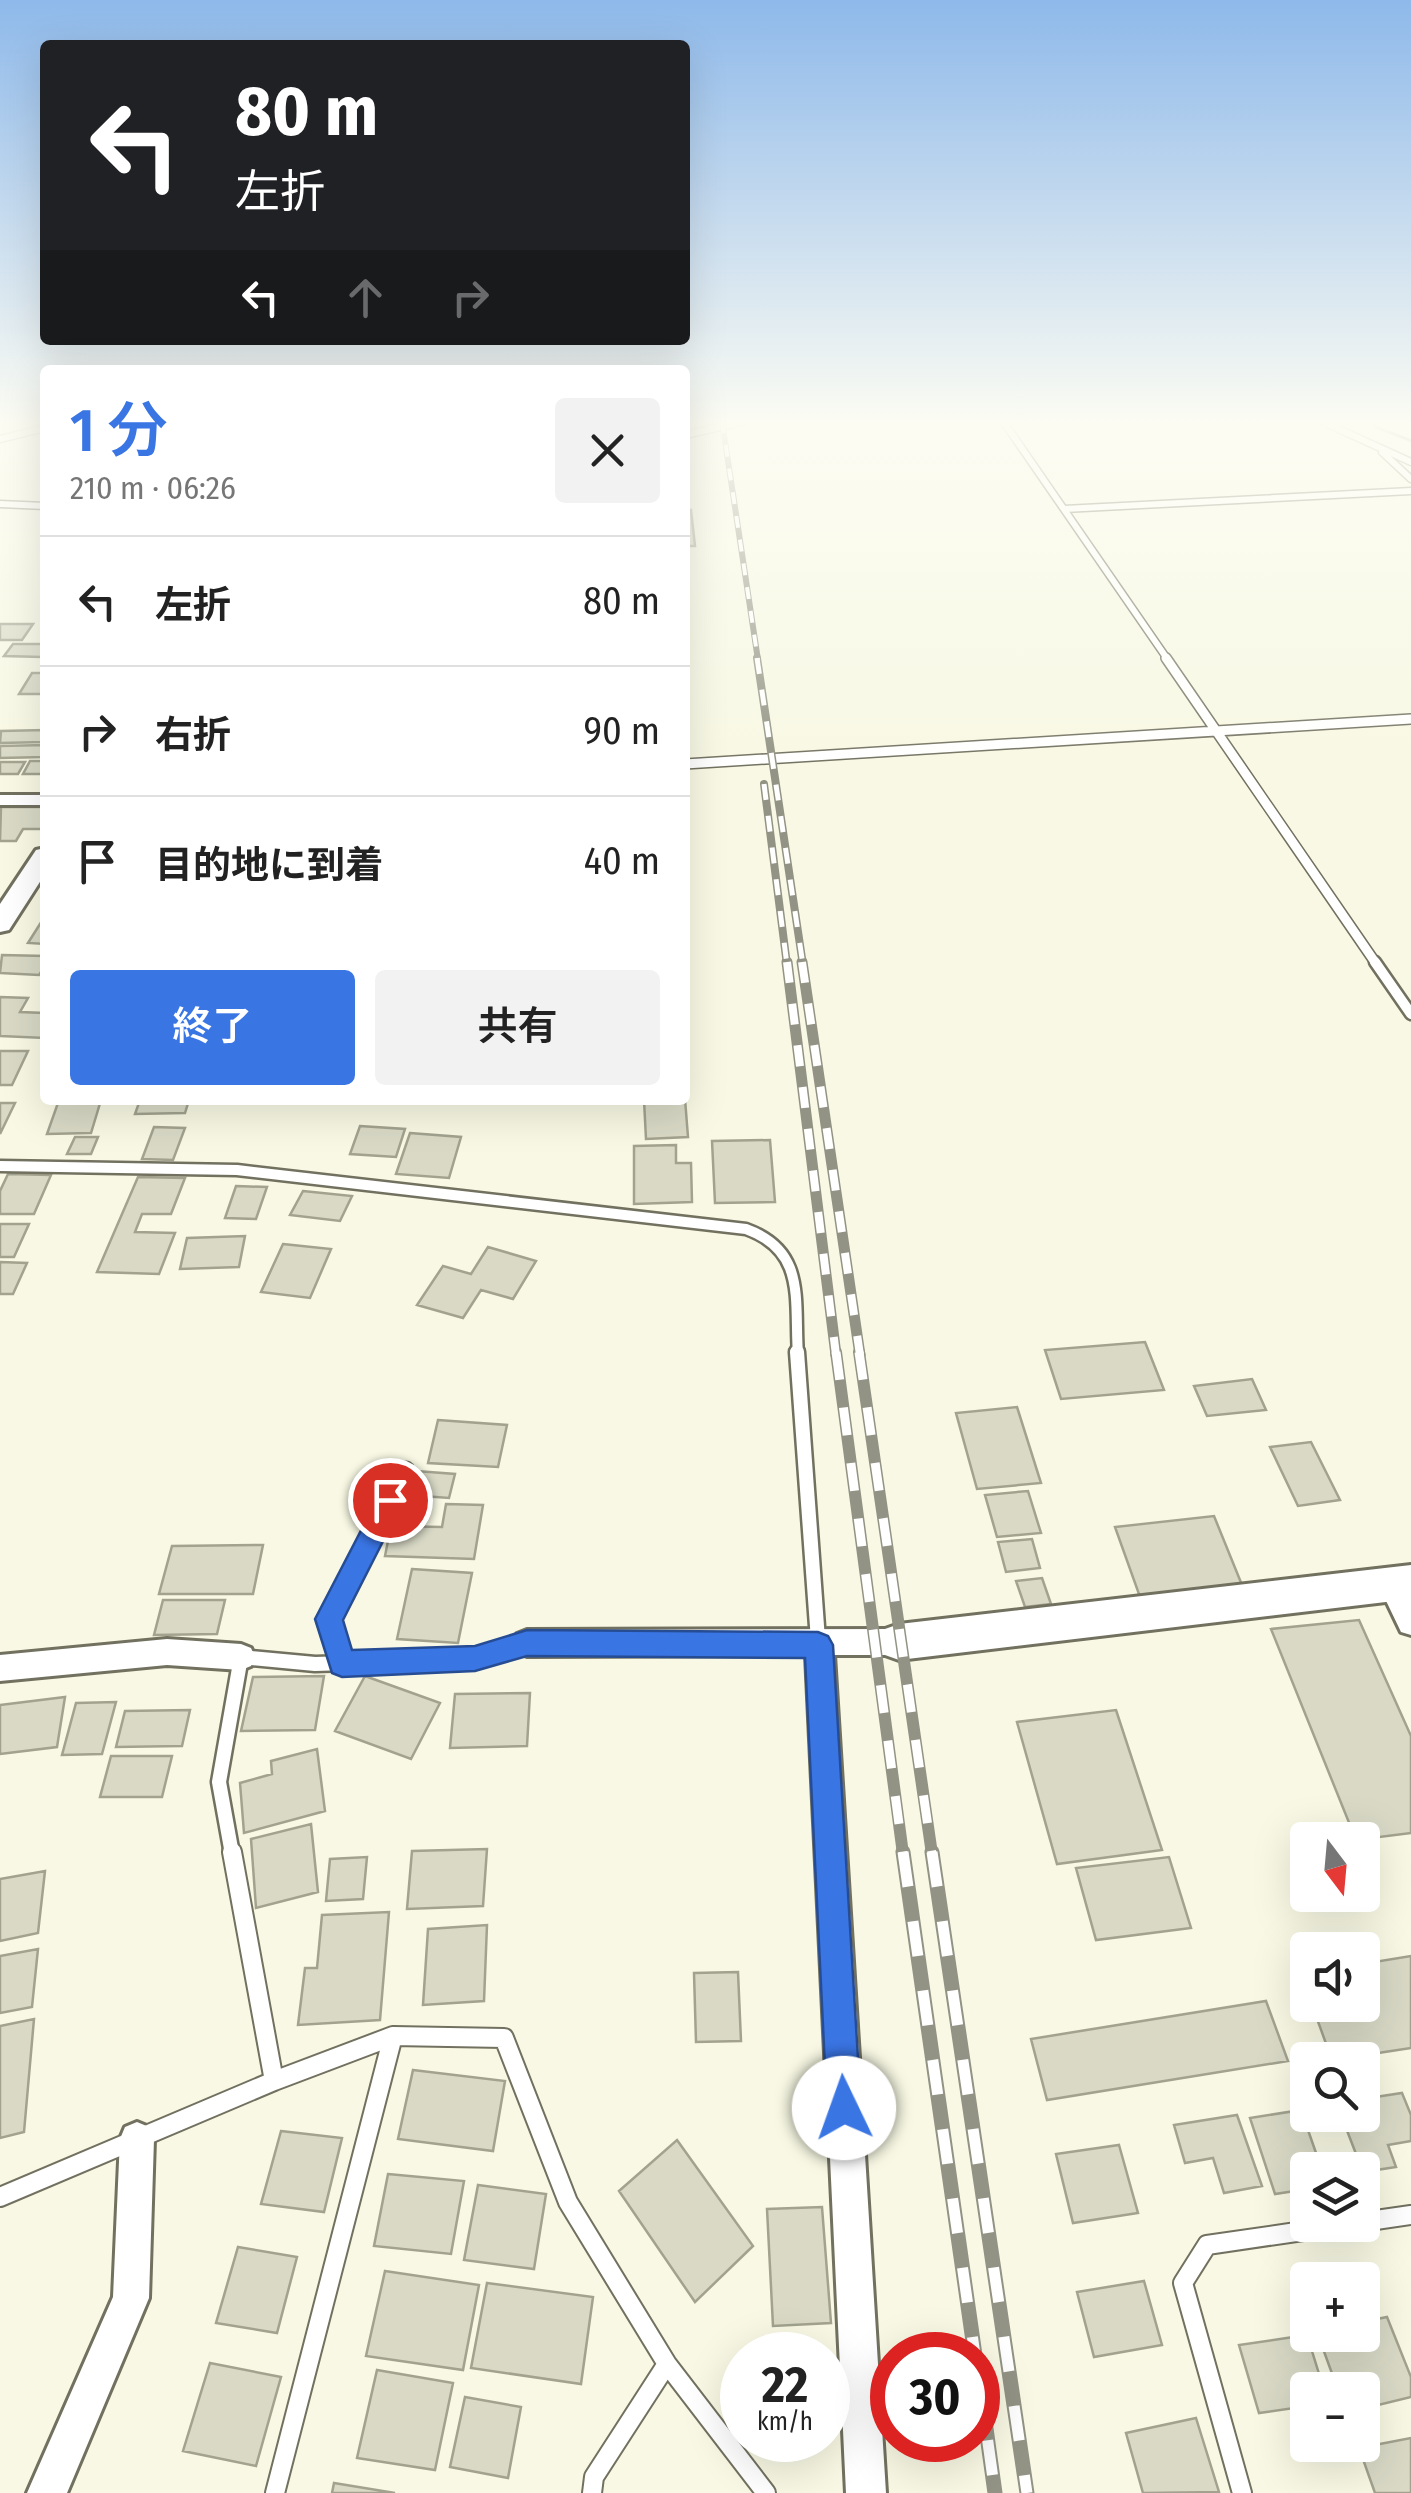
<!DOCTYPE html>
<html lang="ja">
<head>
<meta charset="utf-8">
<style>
	body { margin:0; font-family:"Fira Sans Condensed","Noto Sans JP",sans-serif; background:#f2f2f2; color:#222; height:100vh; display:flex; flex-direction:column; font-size:38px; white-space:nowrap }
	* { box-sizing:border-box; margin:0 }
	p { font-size:32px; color:#767676 }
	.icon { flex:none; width:55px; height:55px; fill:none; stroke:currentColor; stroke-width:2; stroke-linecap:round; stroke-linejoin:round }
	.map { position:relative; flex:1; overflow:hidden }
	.sheet { position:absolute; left:40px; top:365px; width:650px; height:740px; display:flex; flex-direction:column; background:#fff; border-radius:10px; box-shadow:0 10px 40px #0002 }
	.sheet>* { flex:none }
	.top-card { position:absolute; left:40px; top:40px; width:650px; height:305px; border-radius:10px; box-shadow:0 10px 40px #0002; background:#202124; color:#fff; overflow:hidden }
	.needle { width:65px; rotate:164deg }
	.fabs { position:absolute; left:1290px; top:1822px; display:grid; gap:20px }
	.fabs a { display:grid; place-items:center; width:90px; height:90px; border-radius:10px; background:#fff; box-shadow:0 10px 40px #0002; font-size:50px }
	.speed { position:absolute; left:720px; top:2332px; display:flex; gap:20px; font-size:50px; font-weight:700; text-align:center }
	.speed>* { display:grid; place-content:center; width:130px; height:130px; border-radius:50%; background:#fff; box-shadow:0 10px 40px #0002; line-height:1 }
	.speed small { font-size:25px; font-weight:400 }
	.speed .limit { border:15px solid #d22; background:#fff; color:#111 }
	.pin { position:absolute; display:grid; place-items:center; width:85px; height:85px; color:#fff; margin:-42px; border:5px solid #fff; border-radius:50%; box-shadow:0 2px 10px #0007 }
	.me { position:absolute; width:110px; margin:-55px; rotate:357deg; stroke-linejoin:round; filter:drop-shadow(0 0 8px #0008) }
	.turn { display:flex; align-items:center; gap:35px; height:210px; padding:0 30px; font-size:45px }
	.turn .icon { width:130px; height:130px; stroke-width:2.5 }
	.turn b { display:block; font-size:70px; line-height:85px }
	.lanes { display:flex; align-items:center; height:95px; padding:0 30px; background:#0003; justify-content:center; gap:50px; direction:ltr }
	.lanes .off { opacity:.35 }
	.round { display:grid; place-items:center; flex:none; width:105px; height:105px; border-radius:10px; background:#f2f2f2 }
	.overview { display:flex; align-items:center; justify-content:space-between; height:170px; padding:0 30px }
	h1 { font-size:60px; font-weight:600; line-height:75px; color:#3a75e4 }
	.action { display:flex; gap:20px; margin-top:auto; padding:20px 30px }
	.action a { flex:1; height:115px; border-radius:10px; background:#3a75e4; color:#fff; font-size:40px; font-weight:600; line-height:115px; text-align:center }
	.action a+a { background:#f2f2f2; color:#222 }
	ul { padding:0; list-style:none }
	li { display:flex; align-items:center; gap:30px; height:130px; padding:0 30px; border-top:2px solid #e0e0e0 }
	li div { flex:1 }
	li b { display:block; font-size:38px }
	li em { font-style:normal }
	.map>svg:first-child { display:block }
	.building { fill:#d9d9c6; stroke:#a2a28f; stroke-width:2.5 }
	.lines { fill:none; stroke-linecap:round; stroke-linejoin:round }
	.lane-far4-casing { stroke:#727160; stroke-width:9 }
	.lane-far3-casing { stroke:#727160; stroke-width:12 }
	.lane-far2-casing { stroke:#727160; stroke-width:15 }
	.lane-far1-casing { stroke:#727160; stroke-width:19 }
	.lane-casing { stroke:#727160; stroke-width:22 }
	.street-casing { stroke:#727160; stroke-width:6 }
	.secondary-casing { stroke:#727160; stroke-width:6 }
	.highway-casing { stroke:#727160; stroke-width:6 }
	.lane-far4 { stroke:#fff; stroke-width:6 }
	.lane-far3 { stroke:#fff; stroke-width:9 }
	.lane-far2 { stroke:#fff; stroke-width:10 }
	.lane-far1 { stroke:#fff; stroke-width:14 }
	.lane { stroke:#fff; stroke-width:18 }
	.street { fill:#fff; fill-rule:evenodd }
	.secondary { fill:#fff; fill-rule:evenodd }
	.highway { fill:#fff; fill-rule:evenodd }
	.rail-far4-casing { stroke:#939385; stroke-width:6 }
	.rail-far3-casing { stroke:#939385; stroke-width:8 }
	.rail-far2-casing { stroke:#939385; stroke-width:11 }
	.rail-far1-casing { stroke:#939385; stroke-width:12 }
	.rail-casing { stroke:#939385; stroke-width:15 }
	.rail-far4 { stroke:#fff; stroke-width:4; stroke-dasharray:12; stroke-linecap:butt }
	.rail-far3 { stroke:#fff; stroke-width:5; stroke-dasharray:16; stroke-linecap:butt }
	.rail-far2 { stroke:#fff; stroke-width:8; stroke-dasharray:21; stroke-linecap:butt }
	.rail-far1 { stroke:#fff; stroke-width:9; stroke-dasharray:28; stroke-linecap:butt }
	.rail { stroke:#fff; stroke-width:11; stroke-dasharray:35; stroke-linecap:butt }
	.route { fill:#3a75e4; stroke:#264c94; stroke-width:2.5 }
</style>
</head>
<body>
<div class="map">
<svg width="1411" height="2493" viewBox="0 0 1411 2493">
	<rect width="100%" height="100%" fill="#f8f8e4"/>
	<path class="building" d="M685,510H691L695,546H685Z
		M0,624H33L22,640H0Z
		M13,644H45V653L42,657L4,656Z
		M32,673H45V694H19Z
		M45,730V742L0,743L1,731Z
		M45,745V757L0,758V746Z
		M30,761H45V774H23Z
		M0,762H25L18,774H0Z
		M1,807H45V829H23L16,841H0Z
		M45,916V944L28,943Z
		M2,955L45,956V966L39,975L0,973Z
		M0,997L28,998L20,1012L45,1013V1038L0,1036Z
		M0,1051H28L12,1085H0Z
		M685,1099L688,1137L646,1139L644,1100Z
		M59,1100H101L91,1133L47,1134Z
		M140,1100H189L185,1113L135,1114Z
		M0,1103H15L0,1134Z
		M360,1126L405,1129L396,1157L350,1154Z
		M154,1127L185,1128L173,1160L142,1159Z
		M410,1133L461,1137L449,1178L396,1174Z
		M75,1137H98L91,1154H67Z
		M770,1140L775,1202L715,1203L712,1141Z
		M676,1145V1163H691L692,1202L634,1204V1146Z
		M8,1174L51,1175L34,1214H0V1191Z
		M138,1177L185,1178L171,1214H142L135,1232L175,1233L159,1274L97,1272Z
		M236,1186L267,1187L256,1219L225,1218Z
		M303,1191L352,1196L340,1221L290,1215Z
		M0,1224H29L14,1257H0Z
		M245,1236L239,1267L180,1269L187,1238Z
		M283,1244L331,1249L310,1298L261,1292Z
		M488,1247L536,1261L513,1299L481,1290L463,1318L417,1305L443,1266L471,1274Z
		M0,1262L27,1263L13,1294H0Z
		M1145,1342L1164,1390L1061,1399L1045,1350Z
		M1252,1379L1266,1410L1207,1416L1194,1386Z
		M1017,1407L1041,1483L977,1489L956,1413Z
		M438,1420L507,1425L498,1467L428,1463Z
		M1311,1442L1340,1500L1298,1506L1270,1447Z
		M416,1471L455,1474L449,1498L409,1495Z
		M1028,1491L1041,1533L997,1537L985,1495Z
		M446,1504L483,1505L474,1559L385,1556L391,1526L442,1527Z
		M1214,1516L1242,1585L1140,1597L1115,1527Z
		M1032,1539L1040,1568L1006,1572L998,1542Z
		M263,1545L253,1594H159L172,1546Z
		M412,1569L472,1573L458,1643L397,1639Z
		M1042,1578L1051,1604L1025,1607L1016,1581Z
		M163,1600H225L217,1634L154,1635Z
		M1359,1620L1411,1736V1833L1356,1840L1271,1629Z
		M324,1676L315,1730L241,1731L253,1677Z
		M365,1676L440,1703L411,1759L335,1731Z
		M530,1693L527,1746L450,1748L455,1694Z
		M65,1697L57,1747L0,1754V1705Z
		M116,1702L102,1754L62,1755L76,1703Z
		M190,1710L182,1746L116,1747L125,1711Z
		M1116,1710L1162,1850L1057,1864L1017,1722Z
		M317,1749L325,1811L244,1833L240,1783L272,1774L271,1761Z
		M111,1756H172L162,1797H100Z
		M311,1824L318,1892L256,1908L251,1839Z
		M487,1849L483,1906L407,1909L412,1851Z
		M367,1857L363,1899L326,1901L330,1859Z
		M1169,1857L1191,1928L1096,1940L1076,1868Z
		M45,1871L38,1933L0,1941V1879Z
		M389,1912L380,2020L298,2025L305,1968H317L322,1915Z
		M487,1925L484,2001L423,2005L428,1929Z
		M38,1949L32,2007L0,2013V1956Z
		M1411,1956V2048L1332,2060L1312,2005H1362V1964Z
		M738,1972L741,2041L696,2042L694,1973Z
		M1266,2001L1288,2061L1047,2100L1031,2039Z
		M34,2019L24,2132L0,2138V2026Z
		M413,2070L505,2081L493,2151L398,2139Z
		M1402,2093L1411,2115V2141L1388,2145L1396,2167L1363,2172L1341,2115H1362V2099Z
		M1301,2110L1322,2170H1308V2189L1275,2194L1250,2118Z
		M1237,2115L1262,2186L1224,2193L1213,2158L1185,2163L1174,2125Z
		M281,2131L342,2138L324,2212L261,2204Z
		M677,2140L753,2246L695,2302L619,2191Z
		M1119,2145L1138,2213L1073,2223L1056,2154Z
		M388,2174L464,2181L451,2254L374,2246Z
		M478,2185L546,2194L534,2269L464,2260Z
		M822,2207L831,2323L773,2326L767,2209Z
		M238,2247L297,2257L277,2333L216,2323Z
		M385,2271L479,2285L463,2370L366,2356Z
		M1144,2281L1162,2345L1094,2357L1077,2292Z
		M487,2283L593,2297L581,2384L471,2368Z
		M1387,2317L1411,2377V2397L1362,2409V2390H1338L1318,2335H1362V2322Z
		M1307,2335L1324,2390H1308V2406L1259,2413L1239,2345Z
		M210,2363L281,2377L256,2466L183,2451Z
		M377,2370L453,2383L435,2470L357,2458Z
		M465,2397L521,2407L508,2478L450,2467Z
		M1196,2418L1219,2492L1143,2493L1126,2433Z
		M1411,2438V2493H1375L1359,2448Z
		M334,2483L395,2493H332Z"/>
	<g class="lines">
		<defs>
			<path id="lane-far4" d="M1003,421L1168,660
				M1321,421L1411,462
				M685,435L746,421
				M0,439L45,428
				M1382,452L1411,479
				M0,504L45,506
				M1064,509L1411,491"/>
			<path id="lane-far3" d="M1166,658L1377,965
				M685,764L1411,719"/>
			<path id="lane-far2" d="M1375,962L1411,1014
				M0,1166L237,1170L746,1229C807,1251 794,1300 798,1355"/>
			<path id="lane-far1" d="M797,1352L818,1640
				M342,1664L329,1619L406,1470
				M232,1854L219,1782L241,1657L315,1664L475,1659L527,1643"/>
			<path id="lane" d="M232,1852L274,2081L393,2036L504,2038L568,2202L667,2364L766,2493
				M0,2197L274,2081
				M1362,2222L1411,2215
				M275,2493L393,2036
				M592,2493L594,2477L667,2364
				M1242,2493L1183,2283L1207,2245L1344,2225"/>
			<path id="street" d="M0,795H45V805H0Z
				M1392,1572L1402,1576L1411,1595V1635L1401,1632L1378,1584L1382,1576Z
				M899,1629L909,1633L913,1642L909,1651L899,1655H834L886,2493H846L806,1655L527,1656L517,1652L513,1643L517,1634L527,1630Z
				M167,1639L241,1644L251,1648L255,1657L251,1666L241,1670L167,1665L0,1681V1655Z
				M137,2122L149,2127L154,2139L149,2298L67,2493H27L113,2297L120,2139L125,2127Z"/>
			<path id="secondary" d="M45,848V874L9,930L0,932V904L36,850Z
				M1411,1565V1599L899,1660L885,1655L879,1642L885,1629L899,1624Z"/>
			<path id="highway" d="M1374,421L1411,424V439L1377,426Z"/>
		</defs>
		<use href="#lane-far4" class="lane-far4-casing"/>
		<use href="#lane-far3" class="lane-far3-casing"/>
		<use href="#lane-far2" class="lane-far2-casing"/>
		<use href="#lane-far1" class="lane-far1-casing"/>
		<use href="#lane" class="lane-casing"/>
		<use href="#street" class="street-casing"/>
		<use href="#secondary" class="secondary-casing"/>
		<use href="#highway" class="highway-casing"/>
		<use href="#lane-far4" class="lane-far4"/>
		<use href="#lane-far3" class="lane-far3"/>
		<use href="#lane-far2" class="lane-far2"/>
		<use href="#lane-far1" class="lane-far1"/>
		<use href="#lane" class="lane"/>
		<use href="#street" class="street"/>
		<use href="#secondary" class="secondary"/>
		<use href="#highway" class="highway"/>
		<defs>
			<path id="rail-far4" d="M722,421L758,660"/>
			<path id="rail-far3" d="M757,658L803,965
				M764,784L787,965"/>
			<path id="rail-far2" d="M787,962L836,1355
				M802,962L860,1355"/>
			<path id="rail-far1" d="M836,1352L903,1854
				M859,1352L932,1854"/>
			<path id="rail" d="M903,1852L975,2355
				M932,1852L1027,2493
				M978,2371L995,2493"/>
		</defs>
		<use href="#rail-far4" class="rail-far4-casing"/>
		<use href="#rail-far3" class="rail-far3-casing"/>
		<use href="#rail-far2" class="rail-far2-casing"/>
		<use href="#rail-far1" class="rail-far1-casing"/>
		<use href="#rail" class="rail-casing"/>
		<use href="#rail-far4" class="rail-far4"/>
		<use href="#rail-far3" class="rail-far3"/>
		<use href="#rail-far2" class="rail-far2"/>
		<use href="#rail-far1" class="rail-far1"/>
		<use href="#rail" class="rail"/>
	</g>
	<linearGradient id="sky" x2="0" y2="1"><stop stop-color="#8eb9ea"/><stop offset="0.55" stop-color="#fcfcf3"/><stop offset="1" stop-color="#fcfcf3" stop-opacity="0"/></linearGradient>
	<rect width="1411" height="770" fill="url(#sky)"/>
	<path class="route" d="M390,1489L400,1492L404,1500L343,1620L352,1650L475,1646L527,1630L818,1632L828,1636L833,1645L861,2108L856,2120L844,2125L832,2120L827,2108L805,1658L527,1656L475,1671L342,1677L332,1673L315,1619L381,1492Z"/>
</svg>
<div class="fabs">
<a><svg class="needle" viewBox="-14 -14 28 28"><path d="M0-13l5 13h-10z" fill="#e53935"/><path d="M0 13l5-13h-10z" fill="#767676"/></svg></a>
<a><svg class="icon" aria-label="sound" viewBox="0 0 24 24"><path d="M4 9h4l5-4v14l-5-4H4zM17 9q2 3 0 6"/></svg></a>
<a><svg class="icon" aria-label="search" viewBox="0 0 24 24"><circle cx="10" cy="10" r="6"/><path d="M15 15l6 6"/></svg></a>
<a><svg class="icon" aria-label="layers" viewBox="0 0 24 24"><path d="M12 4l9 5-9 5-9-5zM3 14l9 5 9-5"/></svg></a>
<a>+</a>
<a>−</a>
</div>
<div class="speed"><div>22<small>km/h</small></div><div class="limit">30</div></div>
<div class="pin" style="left:390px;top:1500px;background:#d93025"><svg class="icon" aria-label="arrive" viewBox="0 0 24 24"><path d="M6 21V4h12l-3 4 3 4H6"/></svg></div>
<svg class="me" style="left:844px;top:2108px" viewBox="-20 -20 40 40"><circle r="19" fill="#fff"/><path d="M0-13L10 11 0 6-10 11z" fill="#3a75e4"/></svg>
<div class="top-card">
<div class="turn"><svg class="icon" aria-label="left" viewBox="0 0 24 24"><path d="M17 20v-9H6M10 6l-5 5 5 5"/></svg><div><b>80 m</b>左折</div></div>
<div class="lanes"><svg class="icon" aria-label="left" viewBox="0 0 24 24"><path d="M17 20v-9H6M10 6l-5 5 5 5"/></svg><svg class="icon off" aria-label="ahead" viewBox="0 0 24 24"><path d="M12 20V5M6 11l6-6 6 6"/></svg><svg class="icon off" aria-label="right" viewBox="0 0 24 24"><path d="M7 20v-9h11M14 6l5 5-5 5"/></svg></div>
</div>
<section class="sheet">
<div class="overview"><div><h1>1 分</h1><p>210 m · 06:26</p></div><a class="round"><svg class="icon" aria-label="close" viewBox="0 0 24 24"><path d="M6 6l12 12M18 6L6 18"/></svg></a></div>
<ul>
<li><svg class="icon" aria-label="left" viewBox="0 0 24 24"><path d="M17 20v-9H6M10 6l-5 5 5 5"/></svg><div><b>左折</b></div><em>80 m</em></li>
<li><svg class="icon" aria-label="right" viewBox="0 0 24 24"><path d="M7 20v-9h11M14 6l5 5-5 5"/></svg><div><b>右折</b></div><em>90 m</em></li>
<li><svg class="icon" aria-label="arrive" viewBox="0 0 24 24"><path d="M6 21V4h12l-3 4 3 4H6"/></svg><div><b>目的地に到着</b></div><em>40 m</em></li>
</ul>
<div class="action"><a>終了</a><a>共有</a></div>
</section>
</div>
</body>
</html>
